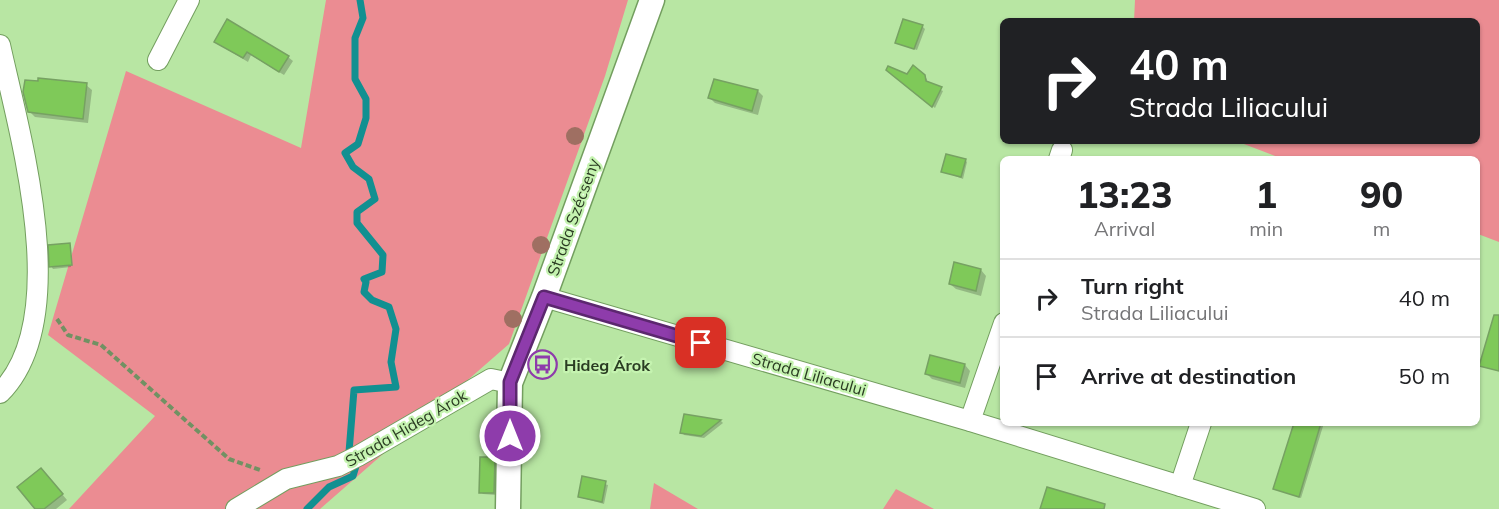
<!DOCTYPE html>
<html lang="en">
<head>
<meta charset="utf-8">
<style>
	body { margin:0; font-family:Mulish,sans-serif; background:#f2f2f2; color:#202124; height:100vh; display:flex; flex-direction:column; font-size:22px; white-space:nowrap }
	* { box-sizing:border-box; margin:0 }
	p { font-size:20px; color:#757577 }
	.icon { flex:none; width:33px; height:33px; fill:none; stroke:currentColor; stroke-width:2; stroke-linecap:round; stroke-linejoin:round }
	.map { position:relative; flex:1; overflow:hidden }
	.panel { position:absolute; left:1000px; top:156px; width:480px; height:270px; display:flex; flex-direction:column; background:#fff; border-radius:9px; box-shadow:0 2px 4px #0004 }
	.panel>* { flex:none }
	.top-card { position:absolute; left:1000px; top:18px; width:480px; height:126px; border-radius:9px; box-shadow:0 2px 4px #0004; background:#202124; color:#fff; overflow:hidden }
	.pin { position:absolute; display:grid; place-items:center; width:51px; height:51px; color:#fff; margin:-26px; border-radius:12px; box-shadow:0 3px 9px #0006 }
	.me { position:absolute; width:66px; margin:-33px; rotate:0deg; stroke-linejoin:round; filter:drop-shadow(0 0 4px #0008) }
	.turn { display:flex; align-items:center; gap:21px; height:126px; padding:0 30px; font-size:27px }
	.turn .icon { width:78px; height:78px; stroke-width:2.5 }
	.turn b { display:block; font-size:42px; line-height:51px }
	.eta { display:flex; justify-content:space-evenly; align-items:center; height:102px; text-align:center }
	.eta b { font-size:36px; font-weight:800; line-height:42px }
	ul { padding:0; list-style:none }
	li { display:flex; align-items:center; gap:18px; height:78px; padding:0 30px; border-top:2px solid #e0e0e0 }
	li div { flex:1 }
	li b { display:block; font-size:22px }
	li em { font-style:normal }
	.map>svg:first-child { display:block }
	.green { fill:#eb8c92 }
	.shadow { fill:#0003 }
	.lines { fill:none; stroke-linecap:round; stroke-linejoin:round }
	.stream { stroke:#119091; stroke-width:7 }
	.building { fill:#7fc959; stroke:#76a162; stroke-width:1.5 }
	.minor-casing { stroke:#739e5f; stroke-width:22 }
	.tertiary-casing { stroke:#739e5f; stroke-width:27 }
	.path { stroke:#719163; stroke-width:4; stroke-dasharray:6 3; stroke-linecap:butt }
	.minor { stroke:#fff; stroke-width:20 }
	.tertiary { stroke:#fff; stroke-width:24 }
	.tree { fill:#9f6f62 }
	.route-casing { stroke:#5c276f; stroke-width:15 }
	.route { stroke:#8e3cab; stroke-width:10 }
	.labels { text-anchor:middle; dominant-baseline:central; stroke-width:4.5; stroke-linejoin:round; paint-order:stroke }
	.street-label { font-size:16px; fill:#2a3c22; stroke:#c5f3b0 }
	.poi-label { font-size:16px; font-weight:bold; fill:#2a3c22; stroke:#c5f3b0; text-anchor:start }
</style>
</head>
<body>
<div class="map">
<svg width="1499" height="509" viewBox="0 0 1499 509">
	<rect width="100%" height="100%" fill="#b8e6a3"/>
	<path class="green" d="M326,0H628L605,76L509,344L320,509H69L155,416L48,335L126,71L301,148Z
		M1135,0H1499V242L1478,234V159H1283L1236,141H1478V21H1134Z
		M654,483L698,509H650Z
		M896,489L934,509H883Z"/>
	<path class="shadow" d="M922,26L925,29L917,50L897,43Z
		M215,42L288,57L293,61L284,75L251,55L248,62Z
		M914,67L927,79V83L943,91L935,108L890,72L908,75Z
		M86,85L92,90L88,123L35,117L29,111Z
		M758,91L763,96L758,115L715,103L710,98Z
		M965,160L967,162L963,179L942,171Z
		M69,245L71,267L53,269L51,266Z
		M981,270L986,276L981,296L956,289L950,284Z
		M932,356L965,365L970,371L965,388L932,379L927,374Z
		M685,415L721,421L723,423L704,438L684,435L682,432Z
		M1294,423H1324L1301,498L1274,488Z
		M494,459L496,461V495L483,494L481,492Z
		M46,475L67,500L56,509H37Z
		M583,478L608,485L604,504L579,497Z"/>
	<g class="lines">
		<path class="stream" d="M307,509L329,487L353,476L356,466L349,452L354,390L396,387L391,362L396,329L389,307L372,300L364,292L366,282L364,279L382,272L383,255L357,223V212L375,199L369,179L353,167L345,153L358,144L366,118V99L355,79V38L363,18L360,0"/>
	</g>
	<path class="building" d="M227,19L289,56L279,72L247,52L243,58L214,42Z
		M903,19L923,25L914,49L895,43Z
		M913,65L925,75L926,81L942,87L932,107L886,70L888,66L907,74Z
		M38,78L87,83L83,119L28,112L23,92L25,80L38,81Z
		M714,79L758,90L752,111L708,98Z
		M946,154L966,159L961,177L941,172Z
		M70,243L72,265L49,267L48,245Z
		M954,262L981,269L976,291L949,284Z
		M1494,315H1499V371L1479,366Z
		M930,355L965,364L960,383L925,374Z
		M684,414L721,420L701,436L680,433Z
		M1294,423H1321L1299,497L1273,489Z
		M480,457H495L494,493H479Z
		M41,468L63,494L44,509H35L17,487Z
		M582,476L606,481L602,502L578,497Z
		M1047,487L1105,504L1104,509H1040Z"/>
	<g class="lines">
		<defs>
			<path id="minor" d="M0,45C20,136 74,319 0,393
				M158,60L189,0
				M1059,159L1062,150
				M544,297L970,421L1255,509
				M970,421L1004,323
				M1180,486L1201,423
				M236,509L286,479L338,466L358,456L491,379L510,383"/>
			<path id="tertiary" d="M508,509L510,383L544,297L652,0"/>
		</defs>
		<use href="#minor" class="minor-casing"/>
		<use href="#tertiary" class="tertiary-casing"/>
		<path class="path" d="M57,319L68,335L101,345L229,459L260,470"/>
		<use href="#minor" class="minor"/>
		<use href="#tertiary" class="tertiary"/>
	</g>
	<g class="tree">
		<circle cx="575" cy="136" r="9"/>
		<circle cx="541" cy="245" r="9"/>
		<circle cx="513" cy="319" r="9"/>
	</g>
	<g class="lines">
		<defs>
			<path id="route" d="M510,436V382L544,297L701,343"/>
		</defs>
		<use href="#route" class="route-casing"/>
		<use href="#route" class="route"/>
	</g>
	<defs>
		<symbol id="bus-ring" viewBox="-11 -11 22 22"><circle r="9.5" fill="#c5f3b0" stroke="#8e3cab" stroke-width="1.5"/><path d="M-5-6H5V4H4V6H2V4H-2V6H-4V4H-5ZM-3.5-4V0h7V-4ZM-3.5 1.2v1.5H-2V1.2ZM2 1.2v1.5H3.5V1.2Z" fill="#8e3cab"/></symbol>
	</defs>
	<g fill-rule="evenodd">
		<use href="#bus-ring" x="526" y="348" width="33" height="33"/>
	</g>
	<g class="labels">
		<g class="street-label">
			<text transform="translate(573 217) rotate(-70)">Strada Szécseny</text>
			<text transform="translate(809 374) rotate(16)">Strada Liliacului</text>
			<text transform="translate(406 428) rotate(-30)">Strada Hideg Árok</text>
		</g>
		<g class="poi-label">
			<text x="564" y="365">Hideg Árok</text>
		</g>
	</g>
</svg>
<div class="pin" style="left:701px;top:343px;background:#d93025"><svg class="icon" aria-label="arrive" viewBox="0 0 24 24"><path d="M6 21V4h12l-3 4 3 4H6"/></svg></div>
<svg class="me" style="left:510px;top:436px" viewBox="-20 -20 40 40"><circle r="17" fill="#8e3cab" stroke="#fff" stroke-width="3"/><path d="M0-11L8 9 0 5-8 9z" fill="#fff"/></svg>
<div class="top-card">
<div class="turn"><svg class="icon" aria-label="right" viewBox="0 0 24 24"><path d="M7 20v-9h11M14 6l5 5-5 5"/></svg><div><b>40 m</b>Strada Liliacului</div></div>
</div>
<section class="panel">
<div class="eta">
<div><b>13:23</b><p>Arrival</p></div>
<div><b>1</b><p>min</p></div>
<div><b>90</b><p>m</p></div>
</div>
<ul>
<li><svg class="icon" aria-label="right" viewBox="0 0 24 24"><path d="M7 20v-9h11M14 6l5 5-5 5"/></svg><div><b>Turn right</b><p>Strada Liliacului</p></div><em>40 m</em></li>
<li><svg class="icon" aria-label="arrive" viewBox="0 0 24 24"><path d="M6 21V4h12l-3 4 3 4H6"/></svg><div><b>Arrive at destination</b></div><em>50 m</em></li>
</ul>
</section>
</div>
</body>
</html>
